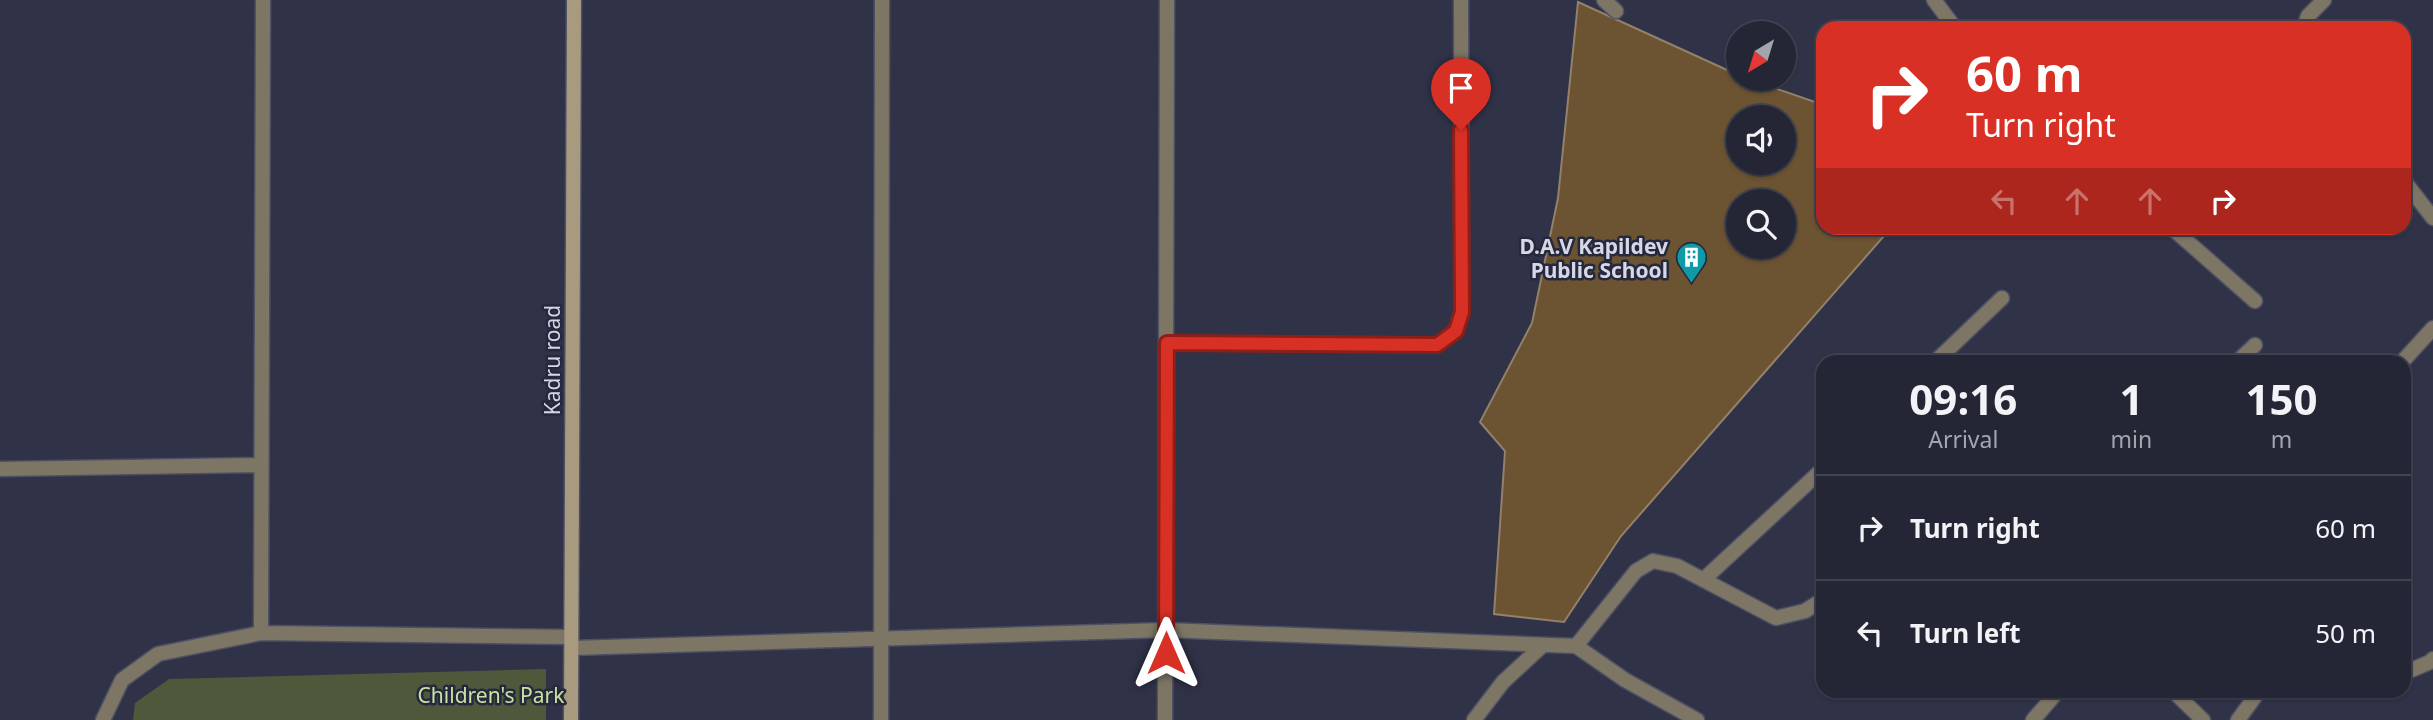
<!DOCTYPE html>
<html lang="en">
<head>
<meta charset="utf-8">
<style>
	body { margin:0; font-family:"Noto Sans",sans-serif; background:#303242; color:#f1f3f6; height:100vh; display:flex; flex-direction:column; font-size:26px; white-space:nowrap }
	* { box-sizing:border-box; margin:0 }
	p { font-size:23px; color:#a3a5ad }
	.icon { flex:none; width:38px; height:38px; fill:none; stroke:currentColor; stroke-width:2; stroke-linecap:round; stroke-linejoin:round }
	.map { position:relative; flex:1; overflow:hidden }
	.panel { position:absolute; left:1816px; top:355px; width:595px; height:343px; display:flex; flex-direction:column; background:#242636; border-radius:21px; box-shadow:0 2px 5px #0004,0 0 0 2px #414351 }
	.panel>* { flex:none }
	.guide { position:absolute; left:1816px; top:21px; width:595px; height:214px; border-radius:21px; box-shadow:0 2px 5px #0004,0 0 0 2px #414351; background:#d93025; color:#fff; overflow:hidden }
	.needle { width:46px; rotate:218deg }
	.buttons { position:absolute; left:1726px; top:21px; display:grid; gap:14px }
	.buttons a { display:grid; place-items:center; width:70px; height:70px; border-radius:50%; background:#242636; box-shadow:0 2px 5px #0004,0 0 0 2px #414351; font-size:35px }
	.pin { position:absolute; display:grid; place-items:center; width:60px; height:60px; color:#fff; margin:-72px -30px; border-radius:50% 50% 50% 0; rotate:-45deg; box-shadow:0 0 7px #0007 }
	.pin .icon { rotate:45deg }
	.me { position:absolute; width:77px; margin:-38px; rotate:0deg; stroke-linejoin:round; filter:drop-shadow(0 0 5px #0008) }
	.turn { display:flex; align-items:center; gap:24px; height:147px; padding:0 35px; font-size:32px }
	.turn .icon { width:91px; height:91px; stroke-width:2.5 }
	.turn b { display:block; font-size:49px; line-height:60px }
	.lanes { display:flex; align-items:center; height:66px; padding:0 35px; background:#0003; justify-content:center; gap:35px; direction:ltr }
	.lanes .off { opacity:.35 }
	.eta { display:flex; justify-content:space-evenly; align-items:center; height:119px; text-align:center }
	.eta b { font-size:42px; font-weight:700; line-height:49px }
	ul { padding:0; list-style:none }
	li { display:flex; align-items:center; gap:21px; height:105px; padding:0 35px; border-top:2px solid #414351 }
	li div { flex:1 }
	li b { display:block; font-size:26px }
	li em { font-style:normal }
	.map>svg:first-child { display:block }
	.green { fill:#4d593a }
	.building { fill:#6c5331; stroke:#92816b; stroke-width:2; fill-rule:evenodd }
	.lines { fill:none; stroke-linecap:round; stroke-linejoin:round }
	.street-casing { stroke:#4e5064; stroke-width:17 }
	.secondary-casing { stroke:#4e5064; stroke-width:17 }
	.street { stroke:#7e7665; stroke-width:14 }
	.secondary { stroke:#a79a7f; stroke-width:14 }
	.route-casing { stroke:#8d1f18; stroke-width:18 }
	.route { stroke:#d93025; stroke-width:12 }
	.labels { text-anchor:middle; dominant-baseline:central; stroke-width:5; stroke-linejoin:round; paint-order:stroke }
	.poi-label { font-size:21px; font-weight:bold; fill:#d6d8e6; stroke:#26283d; text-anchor:end }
	.street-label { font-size:21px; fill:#d6d8e6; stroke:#26283d }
	.park-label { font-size:21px; fill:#c9e2a1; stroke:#26283d }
</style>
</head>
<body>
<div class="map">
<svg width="2433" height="720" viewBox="0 0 2433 720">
	<rect width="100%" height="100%" fill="#303248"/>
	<path class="green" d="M546,669V720H133L135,703L169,679Z"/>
	<path class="building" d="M1578,2L1738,75V79H1748L1821,104L1824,109V228H1891L1621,536L1564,622L1494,614L1505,451L1480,422L1532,323L1558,198ZM1738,117H1783V163H1738ZM1738,201H1783V247H1738Z"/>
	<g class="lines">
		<defs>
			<path id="street" d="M1604,0L1616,11
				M1934,0L1955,28
				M2304,28L2308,16L2324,0
				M2404,181L2433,218
				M2172,228L2255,301
				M1167,343L1437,345L1456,331L1462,311L1461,0
				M1935,362L2002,298
				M2237,362L2255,345
				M2402,362L2433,328
				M0,469L261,465
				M1703,580L1824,468
				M261,633L263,0
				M1576,646L1636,571L1653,561L1677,566L1776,618L1805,611L1824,599
				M572,648L1166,630L1576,646L1625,680L1697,720
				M2404,670L2409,671L2430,662L2433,659
				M2173,691L2203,720
				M103,720L122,680L158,654L261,633L571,637
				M881,720L882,0
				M1165,720L1167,0
				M1474,720L1503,682L1543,645
				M2033,720L2058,691
				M2238,720L2259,691"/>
			<path id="secondary" d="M571,720L574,0"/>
		</defs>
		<use href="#street" class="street-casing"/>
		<use href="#secondary" class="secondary-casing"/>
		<use href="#street" class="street"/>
		<use href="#secondary" class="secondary"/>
	</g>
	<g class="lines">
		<defs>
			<path id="route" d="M1166,653L1167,343L1437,345L1456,331L1462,312L1461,130"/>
		</defs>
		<use href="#route" class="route-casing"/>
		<use href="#route" class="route"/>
	</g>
	<defs>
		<symbol id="building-pin" viewBox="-11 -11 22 30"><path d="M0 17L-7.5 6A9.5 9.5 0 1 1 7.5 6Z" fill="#0f9aa8" stroke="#26283d"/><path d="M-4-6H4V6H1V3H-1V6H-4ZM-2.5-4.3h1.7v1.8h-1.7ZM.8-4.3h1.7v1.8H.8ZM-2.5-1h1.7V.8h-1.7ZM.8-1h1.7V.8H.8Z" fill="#fff"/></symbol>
	</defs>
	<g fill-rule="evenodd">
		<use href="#building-pin" x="1674" y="240" width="35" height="47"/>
	</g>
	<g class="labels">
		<g class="poi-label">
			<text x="1668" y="246">D.A.V Kapildev<tspan x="1668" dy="24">Public School</tspan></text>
		</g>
		<g class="street-label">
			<text transform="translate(552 360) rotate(-90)">Kadru road</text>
		</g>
		<g class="park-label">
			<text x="491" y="695">Children's Park</text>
		</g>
	</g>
</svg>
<div class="buttons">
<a><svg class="needle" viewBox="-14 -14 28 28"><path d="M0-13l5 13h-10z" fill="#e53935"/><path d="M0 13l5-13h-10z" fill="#a3a5ad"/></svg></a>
<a><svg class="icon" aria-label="sound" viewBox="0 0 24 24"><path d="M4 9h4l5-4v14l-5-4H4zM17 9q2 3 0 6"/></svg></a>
<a><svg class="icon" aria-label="search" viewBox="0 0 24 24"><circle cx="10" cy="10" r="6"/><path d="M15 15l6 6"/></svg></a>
</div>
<div class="pin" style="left:1461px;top:130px;background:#d93025"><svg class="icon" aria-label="arrive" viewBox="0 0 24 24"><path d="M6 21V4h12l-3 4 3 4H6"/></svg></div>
<svg class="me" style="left:1166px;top:653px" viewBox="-20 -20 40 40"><path d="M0-17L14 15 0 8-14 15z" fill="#d93025" stroke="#fff" stroke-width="4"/></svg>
<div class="guide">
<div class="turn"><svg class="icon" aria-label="right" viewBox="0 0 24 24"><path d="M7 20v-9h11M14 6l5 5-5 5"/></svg><div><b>60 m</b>Turn right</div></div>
<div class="lanes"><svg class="icon off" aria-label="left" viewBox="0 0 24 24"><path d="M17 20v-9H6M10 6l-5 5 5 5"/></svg><svg class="icon off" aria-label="ahead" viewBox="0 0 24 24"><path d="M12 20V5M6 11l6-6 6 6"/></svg><svg class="icon off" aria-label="ahead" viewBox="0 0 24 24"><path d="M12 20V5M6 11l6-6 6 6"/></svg><svg class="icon" aria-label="right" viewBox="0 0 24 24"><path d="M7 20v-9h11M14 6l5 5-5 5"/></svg></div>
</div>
<section class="panel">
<div class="eta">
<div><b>09:16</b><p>Arrival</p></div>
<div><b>1</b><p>min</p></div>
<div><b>150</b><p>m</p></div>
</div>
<ul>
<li><svg class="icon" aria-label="right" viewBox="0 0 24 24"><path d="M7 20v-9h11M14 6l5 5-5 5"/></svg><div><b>Turn right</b></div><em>60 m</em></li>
<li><svg class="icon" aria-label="left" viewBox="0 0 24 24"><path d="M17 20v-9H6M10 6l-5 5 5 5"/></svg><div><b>Turn left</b></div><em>50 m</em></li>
</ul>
</section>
</div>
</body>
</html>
